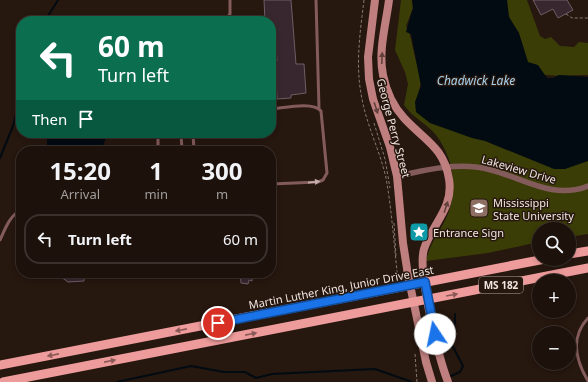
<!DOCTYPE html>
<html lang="en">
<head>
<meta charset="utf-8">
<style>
	body { margin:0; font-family:"Noto Sans",sans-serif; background:#291f19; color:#f1f3f6; height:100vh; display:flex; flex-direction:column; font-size:15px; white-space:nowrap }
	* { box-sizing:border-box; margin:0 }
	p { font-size:13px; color:#a09d9d }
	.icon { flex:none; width:22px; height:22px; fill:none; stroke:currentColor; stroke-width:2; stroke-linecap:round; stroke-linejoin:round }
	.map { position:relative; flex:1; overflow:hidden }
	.panel { position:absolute; left:16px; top:146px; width:260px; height:132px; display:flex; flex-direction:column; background:#1c110b; border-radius:16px; box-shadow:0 2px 6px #0003,0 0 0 1px #3a312c }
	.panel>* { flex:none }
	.guide { position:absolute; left:16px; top:16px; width:260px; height:122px; border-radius:16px; box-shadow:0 2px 6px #0003,0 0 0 1px #3a312c; background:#0b6e4f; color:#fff; overflow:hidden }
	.buttons { position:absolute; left:532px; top:222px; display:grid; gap:8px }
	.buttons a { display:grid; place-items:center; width:44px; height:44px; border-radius:50%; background:#1c110b; box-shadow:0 2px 6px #0003,0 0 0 1px #3a312c; font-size:20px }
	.pin { position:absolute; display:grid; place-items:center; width:34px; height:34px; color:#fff; margin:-17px; border:2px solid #fff; border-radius:50%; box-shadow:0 1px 4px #0007 }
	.me { position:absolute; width:44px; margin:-22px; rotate:349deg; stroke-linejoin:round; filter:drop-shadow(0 0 3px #0008) }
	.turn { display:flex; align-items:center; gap:14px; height:84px; padding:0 16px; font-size:18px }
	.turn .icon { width:52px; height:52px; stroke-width:2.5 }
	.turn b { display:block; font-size:28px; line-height:34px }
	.then { display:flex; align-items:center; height:38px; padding:0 16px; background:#0003; gap:8px; font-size:15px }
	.eta { display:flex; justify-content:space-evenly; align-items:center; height:68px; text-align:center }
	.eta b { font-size:24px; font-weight:700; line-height:28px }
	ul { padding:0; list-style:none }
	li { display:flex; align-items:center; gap:12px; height:50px; margin:0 8px 6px; padding:0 8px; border:2px solid #3a312c; border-radius:16px }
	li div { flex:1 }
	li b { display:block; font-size:15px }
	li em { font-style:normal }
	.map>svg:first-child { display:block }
	.green { fill:#3b3d06 }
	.water { fill:#020b12 }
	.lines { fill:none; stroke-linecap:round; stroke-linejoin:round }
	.stream { stroke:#020b12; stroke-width:2 }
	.building { fill:#38272f; stroke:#705d66 }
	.path { stroke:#867972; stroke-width:1; stroke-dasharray:3 2; stroke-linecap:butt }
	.lane { stroke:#835b5b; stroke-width:3 }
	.street { stroke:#835b5b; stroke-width:5.5 }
	.secondary { stroke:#bf7f7f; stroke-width:8 }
	.primary { stroke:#ee9b9b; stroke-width:9 }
	.oneway { fill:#63413c }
	.oneway2 { fill:#c4aeab }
	.oneway3 { fill:#8a5955 }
	.route-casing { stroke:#114b97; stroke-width:10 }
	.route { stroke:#1a73e8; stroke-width:7 }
	.labels { text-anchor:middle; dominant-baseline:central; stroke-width:3; stroke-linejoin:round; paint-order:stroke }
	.shield { fill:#26170f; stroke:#b3a7a1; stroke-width:1 }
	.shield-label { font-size:10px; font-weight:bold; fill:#f0e5e0 }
	.street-label { font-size:11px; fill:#f0e5e0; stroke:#26170f }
	.poi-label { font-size:11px; fill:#f0e5e0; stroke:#26170f; text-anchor:start }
	.water-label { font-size:12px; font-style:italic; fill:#a9d4f0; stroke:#26170f }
</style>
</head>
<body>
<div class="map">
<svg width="588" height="382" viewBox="0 0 588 382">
	<rect width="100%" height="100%" fill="#26170f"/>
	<path class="green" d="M401,0H412L413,8L406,26L410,35L421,83L416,101L588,159V234L569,237V229H539V242L488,253L426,261C430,241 443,229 449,211C458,185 452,156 436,135C427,124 413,118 404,105L408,84L405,72L395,50Z
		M504,0H527L540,36L545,39L551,37L560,46L574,47L579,42L588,43V75C576,75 550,77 541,74C522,66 510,19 504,0Z"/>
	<path class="water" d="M412,0H507L509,17L519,33L528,62L538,65L547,78H553L559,75L588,77V161L565,169H554L485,141L472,138L430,123L416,112L415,102L421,86L411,34L406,32L413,8Z
		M47,133H108L101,151H47Z"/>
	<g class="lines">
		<path class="stream" d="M45,21L58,0
			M0,158L13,126L21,95
			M451,376L460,372L463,366L450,341L455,323V314
			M117,382L191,366L224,372H245L256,378L272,374L375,369L412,382"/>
	</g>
	<path class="building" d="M264,0H291L296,64H304L306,93L291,95V98L277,99L276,76H271V62L277,61L276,46H271V21H265Z
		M533,0H567L573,10L558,18L553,9L541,15Z
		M63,273H84V281L68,282L61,277Z
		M240,273H253L252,281L249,280L248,284L241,283Z"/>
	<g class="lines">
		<path class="path" d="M364,0C360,33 355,66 362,99C367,126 380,151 386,178C392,211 394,246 398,280
			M566,14L572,18H588
			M374,123L385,159L390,188
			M394,223L396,257
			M415,354L417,382"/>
		<path class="lane" d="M316,0L319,108
			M216,21L227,18L230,14V0
			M271,109C284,108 313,101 321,111L327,173L323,180L318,182L271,184
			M158,133V151
			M181,133L182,151
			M193,133L194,151
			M0,240C5,229 10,215 21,210
			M588,318C570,337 576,361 588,381"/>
		<path class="street" d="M397,176C423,171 449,164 476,167C515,171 548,202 588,186"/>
		<path class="secondary" d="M375,0L368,57L369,79L373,99L390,147L397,176L403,243L408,275L426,362L432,382
			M389,0C386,24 378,51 383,75C386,90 393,106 404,118C424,140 444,147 449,179C454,208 432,224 424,249C417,271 439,359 448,382"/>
		<path class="primary" d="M569,254L588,251
			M0,365L545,259
			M3,382L588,268"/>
	</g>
	<defs><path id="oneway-solid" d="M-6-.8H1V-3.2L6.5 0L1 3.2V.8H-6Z"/></defs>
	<g class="oneway">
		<use href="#oneway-solid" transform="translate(382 58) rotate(-88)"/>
		<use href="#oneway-solid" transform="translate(376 108) rotate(72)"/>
		<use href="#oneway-solid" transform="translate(446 207) rotate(-72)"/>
	</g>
	<use class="oneway2" href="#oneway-solid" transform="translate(314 182) rotate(-6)"/>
	<g class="oneway3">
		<use href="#oneway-solid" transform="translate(452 295) rotate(-10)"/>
		<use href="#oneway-solid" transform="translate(181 330) rotate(169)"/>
		<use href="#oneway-solid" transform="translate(251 334) rotate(-11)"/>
		<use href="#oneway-solid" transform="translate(53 355) rotate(169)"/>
		<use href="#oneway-solid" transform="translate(110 361) rotate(-11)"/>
	</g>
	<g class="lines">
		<defs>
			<path id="route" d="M218,323L425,282L435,334"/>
		</defs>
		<use href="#route" class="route-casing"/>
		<use href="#route" class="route"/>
	</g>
	<defs>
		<symbol id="university-square" viewBox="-11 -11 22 22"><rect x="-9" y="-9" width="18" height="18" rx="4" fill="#8d6e63" stroke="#26170f"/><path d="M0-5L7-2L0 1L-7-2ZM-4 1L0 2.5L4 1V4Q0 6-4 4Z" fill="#fff"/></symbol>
		<symbol id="sight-square" viewBox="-11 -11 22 22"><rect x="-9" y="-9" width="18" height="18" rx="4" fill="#0f9aa8" stroke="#26170f"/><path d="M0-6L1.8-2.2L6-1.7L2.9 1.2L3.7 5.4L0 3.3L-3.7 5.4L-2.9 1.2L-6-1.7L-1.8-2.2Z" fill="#fff"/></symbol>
	</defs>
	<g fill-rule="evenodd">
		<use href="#university-square" x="468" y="197" width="22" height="22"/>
		<use href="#sight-square" x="408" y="221" width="22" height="22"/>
	</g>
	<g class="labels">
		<rect class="shield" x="479" y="277" width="44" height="16" rx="3"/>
		<g class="shield-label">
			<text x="501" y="285">MS 182</text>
		</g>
		<g class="street-label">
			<text transform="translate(394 128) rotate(75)">George Perry Street</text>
			<text transform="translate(519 169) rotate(16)">Lakeview Drive</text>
			<text transform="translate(341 287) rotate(-11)">Martin Luther King, Junior Drive East</text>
		</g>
		<g class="poi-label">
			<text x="493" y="202">Mississippi<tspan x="493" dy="13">State University</tspan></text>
			<text x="433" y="232">Entrance Sign</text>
		</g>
		<g class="water-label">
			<text x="476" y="80">Chadwick Lake</text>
		</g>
	</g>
</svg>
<div class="buttons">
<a><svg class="icon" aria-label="search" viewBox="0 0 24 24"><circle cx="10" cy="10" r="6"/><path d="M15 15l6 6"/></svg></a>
<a>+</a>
<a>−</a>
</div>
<div class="pin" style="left:218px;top:323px;background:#d93025"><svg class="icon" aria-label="arrive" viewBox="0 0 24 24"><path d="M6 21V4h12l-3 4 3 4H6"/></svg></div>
<svg class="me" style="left:435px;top:334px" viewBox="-20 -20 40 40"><circle r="19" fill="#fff"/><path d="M0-13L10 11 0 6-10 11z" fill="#1a73e8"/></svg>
<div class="guide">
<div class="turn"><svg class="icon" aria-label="left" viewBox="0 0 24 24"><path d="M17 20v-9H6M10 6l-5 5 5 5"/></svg><div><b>60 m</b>Turn left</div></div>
<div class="then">Then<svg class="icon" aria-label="arrive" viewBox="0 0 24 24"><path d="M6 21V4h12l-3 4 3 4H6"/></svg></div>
</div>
<section class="panel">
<div class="eta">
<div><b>15:20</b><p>Arrival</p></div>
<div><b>1</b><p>min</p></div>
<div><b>300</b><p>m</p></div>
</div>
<ul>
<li><svg class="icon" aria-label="left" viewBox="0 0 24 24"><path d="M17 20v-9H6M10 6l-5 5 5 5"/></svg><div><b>Turn left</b></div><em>60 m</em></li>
</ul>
</section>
</div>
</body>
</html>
